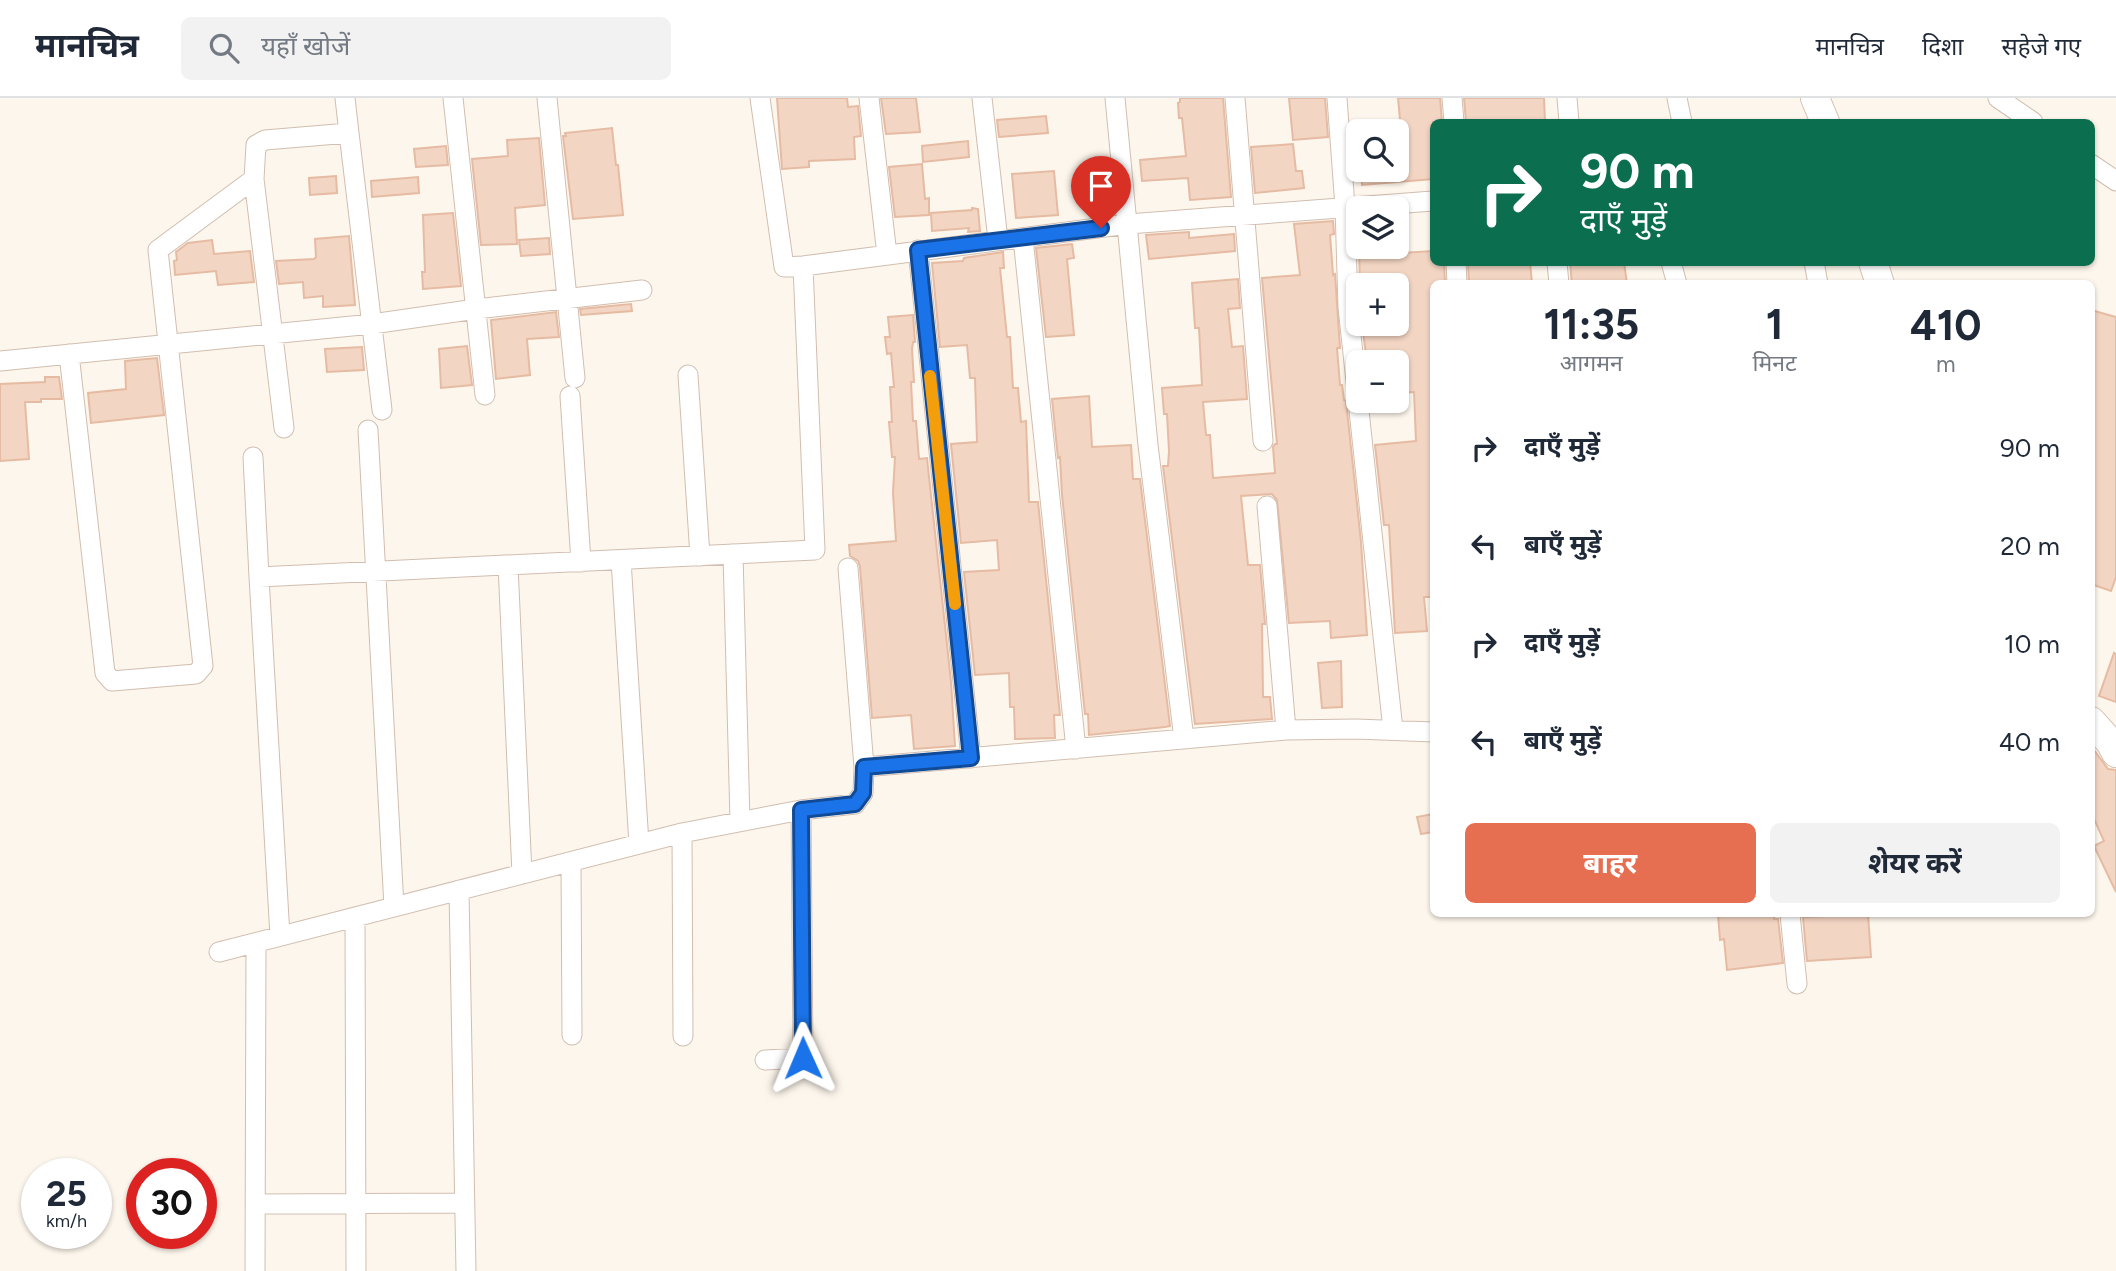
<!DOCTYPE html>
<html lang="hi">
<head>
<meta charset="utf-8">
<style>
	body { margin:0; font-family:Figtree,"Noto Sans Devanagari",sans-serif; background:#f2f2f3; color:#1f2937; height:100vh; display:flex; flex-direction:column; font-size:26px; white-space:nowrap }
	* { box-sizing:border-box; margin:0 }
	p { font-size:23px; color:#747a83 }
	.icon { flex:none; width:38px; height:38px; fill:none; stroke:currentColor; stroke-width:2; stroke-linecap:round; stroke-linejoin:round }
	.map { position:relative; flex:1; overflow:hidden }
	.details { position:absolute; left:1430px; top:182px; width:665px; height:637px; display:flex; flex-direction:column; background:#fff; border-radius:10px; box-shadow:0 2px 5px #0004 }
	.details>* { flex:none }
	.hud { position:absolute; left:1430px; top:21px; width:665px; height:147px; border-radius:10px; box-shadow:0 2px 5px #0004; background:#0b6e4f; color:#fff; overflow:hidden }
	.controls { position:absolute; left:1346px; top:21px; display:grid; gap:14px }
	.controls a { display:grid; place-items:center; width:63px; height:63px; border-radius:10px; background:#fff; box-shadow:0 2px 5px #0004; font-size:35px }
	.speed { position:absolute; left:21px; top:1060px; display:flex; gap:14px; font-size:35px; font-weight:700; text-align:center }
	.speed>* { display:grid; place-content:center; width:91px; height:91px; border-radius:50%; background:#fff; box-shadow:0 2px 5px #0004; line-height:1 }
	.speed small { font-size:18px; font-weight:400 }
	.speed .limit { border:10px solid #d22; background:#fff; color:#111 }
	.pin { position:absolute; display:grid; place-items:center; width:60px; height:60px; color:#fff; margin:-72px -30px; border-radius:50% 50% 50% 0; rotate:-45deg; box-shadow:0 0 7px #0007 }
	.pin .icon { rotate:45deg }
	.me { position:absolute; width:77px; margin:-38px; rotate:359deg; stroke-linejoin:round; filter:drop-shadow(0 0 5px #0008) }
	.turn { display:flex; align-items:center; gap:24px; height:147px; padding:0 35px; font-size:32px }
	.turn .icon { width:91px; height:91px; stroke-width:2.5 }
	.turn b { display:block; font-size:49px; line-height:60px }
	.eta { display:flex; justify-content:space-evenly; align-items:center; height:119px; text-align:center }
	.eta b { font-size:42px; font-weight:700; line-height:49px }
	.primary-button { display:flex; gap:14px; margin-top:auto; padding:14px 35px }
	.primary-button a { flex:1; height:80px; border-radius:10px; background:#e76f51; color:#fff; font-size:28px; font-weight:700; line-height:80px; text-align:center }
	.primary-button a+a { background:#f2f2f3; color:#1f2937 }
	ul { padding:0; list-style:none }
	li { display:flex; align-items:center; gap:21px; height:98px; padding:0 35px }
	li div { flex:1 }
	li b { display:block; font-size:26px }
	li em { font-style:normal }
	header { display:flex; align-items:center; gap:42px; box-sizing:border-box; height:98px; padding:0 35px; background:#fff; border-bottom:2px solid #e0e1e3 }
	header strong { font-size:33px }
	nav { display:flex; gap:38px; margin-inline-start:auto; font-size:24px }
	.search { width:490px; height:63px; background:#f2f2f3; display:flex; align-items:center; gap:18px; box-sizing:border-box; padding:0 24px; border-radius:10px; color:#747a83; font-size:26px }
	.map>svg:first-child { display:block }
	.building { fill:#f3d5c3; stroke:#e6bba3; stroke-width:2 }
	.lines { fill:none; stroke-linecap:round; stroke-linejoin:round }
	.street-casing { stroke:#d1beb0; stroke-width:21 }
	.secondary-casing { stroke:#d6c0b0; stroke-width:30 }
	.street { stroke:#fff; stroke-width:19 }
	.secondary { stroke:#fff; stroke-width:28 }
	.route-casing { stroke:#114b97; stroke-width:18 }
	.route { stroke:#1a73e8; stroke-width:12 }
	.slow { stroke:#f59e0b; stroke-width:12 }
</style>
</head>
<body>
<header>
<strong>मानचित्र</strong>
<div class="search"><svg class="icon" aria-label="search" viewBox="0 0 24 24"><circle cx="10" cy="10" r="6"/><path d="M15 15l6 6"/></svg>यहाँ खोजें</div>
<nav><a>मानचित्र</a><a>दिशा</a><a>सहेजे गए</a></nav>
</header>
<div class="map">
<svg width="2116" height="1173" viewBox="0 0 2116 1173">
	<rect width="100%" height="100%" fill="#fdf6ec"/>
	<path class="building" d="M777,0H847L848,9L858,8L861,38L854,39L855,61L809,63V69L782,71Z
		M881,0H916L920,34L886,36Z
		M1180,0H1223L1231,99L1190,102L1188,80L1142,83L1140,62L1186,58L1182,20H1179L1178,5L1180,4Z
		M1289,0H1325L1328,39L1293,42Z
		M1398,0H1440L1442,24H1433V81L1362,87L1361,72H1396V33L1401,32Z
		M1464,0H1544L1545,24H1466Z
		M1046,18L1048,35L999,39L997,22Z
		M612,30L616,67H618L623,117L573,121L563,38H566L565,35Z
		M539,40L545,107L515,110L517,146L481,147L472,61L508,58L507,42Z
		M968,43L969,59L923,64L922,48Z
		M1293,46L1296,73H1302L1304,90L1255,95L1251,49Z
		M446,48L448,67L416,69L414,51Z
		M922,66L925,101L929,100V117L895,119L889,69Z
		M1054,73L1058,117L1016,120L1012,76Z
		M336,78L337,95L310,97L309,80Z
		M418,79L419,95L372,99L371,83Z
		M972,110L978,111L980,133L968,134L969,130L932,133L931,115L972,112Z
		M453,115L461,188L423,191L422,174H425L423,117Z
		M1333,123L1334,136L1330,137L1333,177L1335,176L1340,250H1337L1340,287H1342L1344,302L1346,303L1361,444L1367,537L1331,540L1330,523L1289,525L1277,402L1272,396L1241,398L1248,467H1260L1265,526H1262L1263,599H1270L1272,621L1195,626L1163,368H1168L1169,353L1167,316H1164L1162,290L1202,287L1199,230H1195L1192,185L1238,181L1240,210L1228,211L1232,249L1243,248L1247,301L1203,304L1206,337H1210L1213,380L1275,375L1273,349L1275,346H1277L1262,180L1300,177L1294,126Z
		M1189,134V140L1234,136L1235,153L1149,161L1146,137Z
		M349,138L355,207L323,209V198L304,200L303,184L279,186L276,163L314,161L316,159L315,141Z
		M549,140L550,156L521,158L519,142Z
		M212,142L214,156L250,153L254,184L218,187L216,173L175,177L174,163L177,162L176,154L188,145Z
		M1072,146L1074,160L1067,161L1074,237L1046,239L1036,150Z
		M1359,149H1400L1401,155L1433,153V164H1444L1445,186H1433V499H1424L1427,533L1395,535L1389,427H1384L1375,347L1416,343L1414,294L1396,295V264H1367L1362,226H1396V187H1360Z
		M1003,154L1004,170H1000L1007,239H1010L1013,290H1018L1021,324L1026,323L1029,404H1038L1060,617H1054L1055,640L1015,641L1014,609H1010L1009,575L975,577L964,474L999,472L997,442L961,445L951,346L977,344L975,280H970L967,247L940,249L932,165L963,163L964,160Z
		M1468,164H1530L1532,186H1469Z
		M1570,164H1624L1627,186H1572Z
		M631,206L632,213L581,217L580,211Z
		M2091,212L2116,219V479L2111,493L2091,486Z
		M556,214L559,239L527,241L530,277L496,281L491,222Z
		M913,217L915,244H913L912,251L914,284H911L913,323H916L919,361L927,360L951,584L955,648L914,651L911,617L872,620L860,469L858,463L850,458L849,447L896,443L893,395L895,359H892L889,324H892L890,289H894L891,255L887,256L885,239H890L888,219Z
		M467,248L472,287L441,290L439,251Z
		M362,249L364,272L327,274L325,251Z
		M157,260L164,317L91,325L88,295L126,291L125,263Z
		M45,279H59L62,301H41V304H25L29,361L0,363V286L45,284Z
		M1089,298L1092,349L1131,347L1133,381H1140L1170,628L1165,629L1089,637L1088,616H1085L1062,397L1060,359L1058,360L1052,301Z
		M2114,555L2116,556V604L2099,598Z
		M1341,563L1342,609L1322,610L1318,565Z
		M2091,648L2108,671L2116,672V794L2094,748L2104,743L2091,714Z
		M1433,716V734L1421,736L1417,719Z
		M1718,816H1774V821H1778L1783,865L1727,872L1724,841L1720,842Z
		M1868,816L1871,859L1807,863L1803,819Z"/>
	<g class="lines">
		<defs>
			<path id="street" d="M453,0L485,297
				M547,0L575,280
				M760,0L784,169L803,168L1128,126L1433,103
				M869,0L887,157
				M982,0L998,142
				M1115,0L1148,347L1184,641
				M1235,0L1263,343
				M1337,0L1345,109L1348,209L1358,302
				M1452,0L1454,24
				M1567,0L1569,24
				M1677,0L1682,24
				M1998,0L2033,24
				M349,35L382,312
				M2091,66L2116,83
				M254,81L284,330
				M1023,140L1076,651
				M918,152L971,660
				M1456,164L1457,186
				M1557,164L1559,186
				M1671,164L1677,186
				M1814,164L1818,186
				M69,256L105,575L112,583L196,576L203,568L158,152L254,81L256,47L265,42L349,35L345,0
				M0,263L372,226L476,211L642,192
				M688,277L700,458
				M570,298L581,464
				M1358,303L1393,632
				M368,332L394,809
				M253,359L259,479
				M1267,408L1286,632
				M733,456L740,723
				M621,462L639,746
				M508,467L522,776
				M864,669L1286,632L1356,631L1433,634
				M682,735L683,938
				M571,764L572,937
				M459,792L466,1173
				M1790,816L1797,886
				M355,819L356,1173
				M280,838L259,479L815,452L803,168
				M219,854L682,735L801,712L855,706L863,695L864,669L848,470
				M765,962L803,960L801,712
				M255,1106L464,1105
				M255,1173L256,845"/>
			<path id="secondary" d="M1815,0L1825,24
				M1873,164L1880,186
				M2091,623L2110,644L2116,655"/>
		</defs>
		<use href="#street" class="street-casing"/>
		<use href="#secondary" class="secondary-casing"/>
		<use href="#street" class="street"/>
		<use href="#secondary" class="secondary"/>
	</g>
	<g class="lines">
		<defs>
			<path id="route" d="M803,960L801,712L855,706L863,695L864,669L971,660L918,152L1101,130"/>
		</defs>
		<use href="#route" class="route-casing"/>
		<use href="#route" class="route"/>
		<path class="slow" d="M930,278L955,506"/>
	</g>
</svg>
<div class="controls">
<a><svg class="icon" aria-label="search" viewBox="0 0 24 24"><circle cx="10" cy="10" r="6"/><path d="M15 15l6 6"/></svg></a>
<a><svg class="icon" aria-label="layers" viewBox="0 0 24 24"><path d="M12 4l9 5-9 5-9-5zM3 14l9 5 9-5"/></svg></a>
<a>+</a>
<a>−</a>
</div>
<div class="speed"><div>25<small>km/h</small></div><div class="limit">30</div></div>
<div class="pin" style="left:1101px;top:130px;background:#d93025"><svg class="icon" aria-label="arrive" viewBox="0 0 24 24"><path d="M6 21V4h12l-3 4 3 4H6"/></svg></div>
<svg class="me" style="left:803px;top:960px" viewBox="-20 -20 40 40"><path d="M0-17L14 15 0 8-14 15z" fill="#1a73e8" stroke="#fff" stroke-width="4"/></svg>
<div class="hud">
<div class="turn"><svg class="icon" aria-label="right" viewBox="0 0 24 24"><path d="M7 20v-9h11M14 6l5 5-5 5"/></svg><div><b>90 m</b>दाएँ मुड़ें</div></div>
</div>
<section class="details">
<div class="eta">
<div><b>11:35</b><p>आगमन</p></div>
<div><b>1</b><p>मिनट</p></div>
<div><b>410</b><p>m</p></div>
</div>
<ul>
<li><svg class="icon" aria-label="right" viewBox="0 0 24 24"><path d="M7 20v-9h11M14 6l5 5-5 5"/></svg><div><b>दाएँ मुड़ें</b></div><em>90 m</em></li>
<li><svg class="icon" aria-label="left" viewBox="0 0 24 24"><path d="M17 20v-9H6M10 6l-5 5 5 5"/></svg><div><b>बाएँ मुड़ें</b></div><em>20 m</em></li>
<li><svg class="icon" aria-label="right" viewBox="0 0 24 24"><path d="M7 20v-9h11M14 6l5 5-5 5"/></svg><div><b>दाएँ मुड़ें</b></div><em>10 m</em></li>
<li><svg class="icon" aria-label="left" viewBox="0 0 24 24"><path d="M17 20v-9H6M10 6l-5 5 5 5"/></svg><div><b>बाएँ मुड़ें</b></div><em>40 m</em></li>
</ul>
<div class="primary-button"><a>बाहर</a><a>शेयर करें</a></div>
</section>
</div>
</body>
</html>
